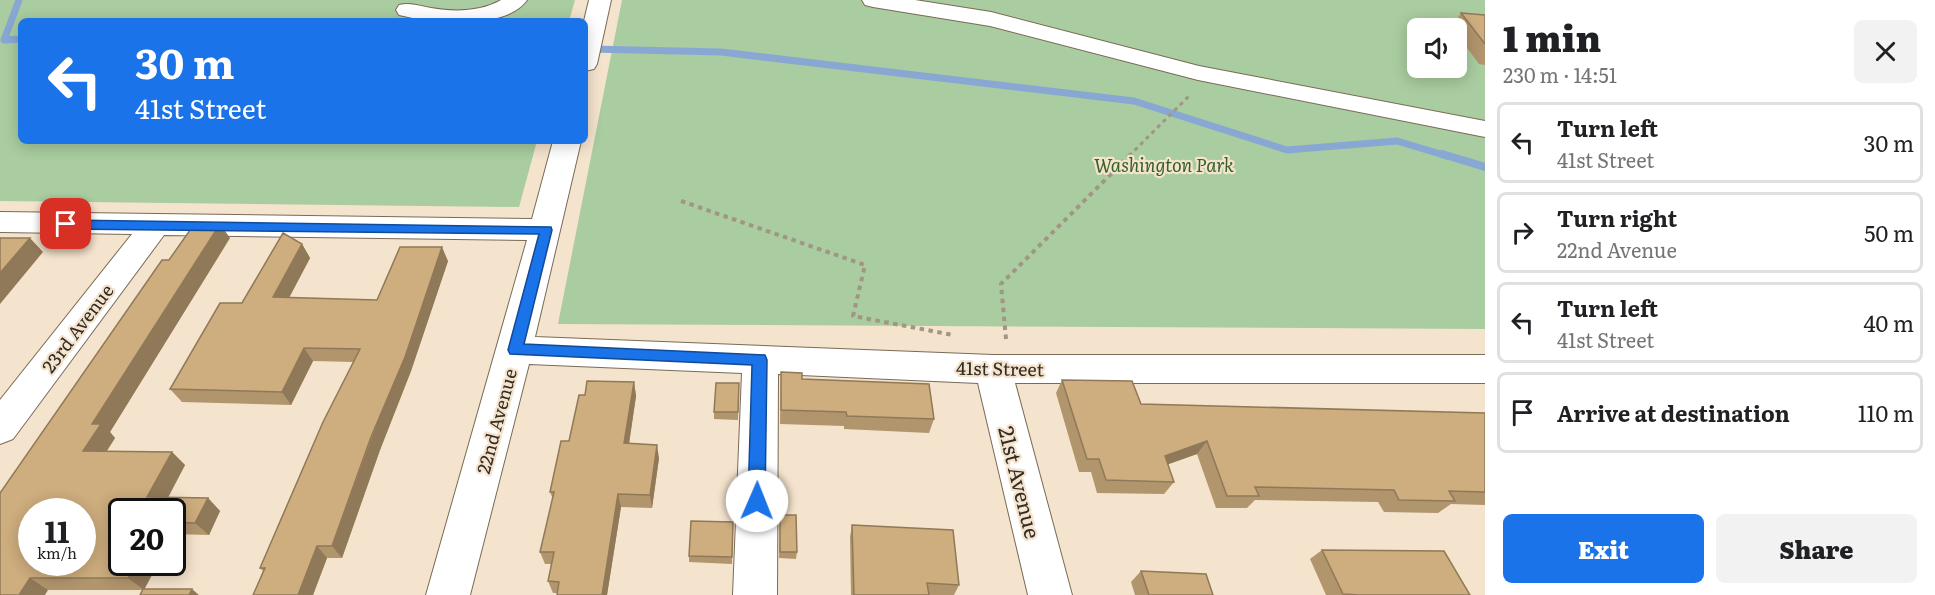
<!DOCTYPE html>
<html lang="en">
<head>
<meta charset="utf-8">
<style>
	body { margin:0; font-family:Literata,serif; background:#f2f2f2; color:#202124; height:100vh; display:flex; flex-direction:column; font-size:22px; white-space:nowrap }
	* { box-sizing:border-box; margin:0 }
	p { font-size:20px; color:#757577 }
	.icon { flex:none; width:33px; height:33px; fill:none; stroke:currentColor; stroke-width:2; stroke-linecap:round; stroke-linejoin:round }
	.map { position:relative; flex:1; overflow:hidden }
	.drawer { display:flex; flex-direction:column; background:#fff; width:450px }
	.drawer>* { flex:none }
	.banner { position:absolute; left:18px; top:18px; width:570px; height:126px; border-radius:9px; box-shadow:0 3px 15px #0003; background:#1a73e8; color:#fff; overflow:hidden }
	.fabs { position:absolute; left:1407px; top:18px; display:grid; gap:12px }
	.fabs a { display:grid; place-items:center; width:60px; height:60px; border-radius:9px; background:#fff; box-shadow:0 3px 15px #0003; font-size:30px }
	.speed { position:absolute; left:18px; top:498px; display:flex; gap:12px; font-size:30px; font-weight:700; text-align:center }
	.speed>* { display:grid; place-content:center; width:78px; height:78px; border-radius:50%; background:#fff; box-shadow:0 3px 15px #0003; line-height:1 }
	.speed small { font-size:15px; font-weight:400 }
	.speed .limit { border:3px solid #111; border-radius:9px; background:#fff; color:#111 }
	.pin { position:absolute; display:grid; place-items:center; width:51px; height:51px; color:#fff; margin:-26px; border-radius:12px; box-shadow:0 3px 9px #0006 }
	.me { position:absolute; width:66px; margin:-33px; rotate:1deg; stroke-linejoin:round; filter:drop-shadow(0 0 4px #0008) }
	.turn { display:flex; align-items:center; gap:21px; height:126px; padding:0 18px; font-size:27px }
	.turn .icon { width:78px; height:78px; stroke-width:2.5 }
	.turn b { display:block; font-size:42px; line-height:51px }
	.round { display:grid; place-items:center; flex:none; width:63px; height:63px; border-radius:9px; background:#f2f2f2 }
	.overview { display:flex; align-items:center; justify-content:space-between; height:102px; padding:0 18px }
	h1 { font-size:36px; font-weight:800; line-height:45px }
	.cta { display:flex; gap:12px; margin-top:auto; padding:12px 18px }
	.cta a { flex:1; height:69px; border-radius:9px; background:#1a73e8; color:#fff; font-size:24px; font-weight:800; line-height:69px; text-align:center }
	.cta a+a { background:#f2f2f2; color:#202124 }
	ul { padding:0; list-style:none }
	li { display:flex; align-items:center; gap:18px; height:81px; margin:0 12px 9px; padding:0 6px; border:3px solid #e0e0e0; border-radius:9px }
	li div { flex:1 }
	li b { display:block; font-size:22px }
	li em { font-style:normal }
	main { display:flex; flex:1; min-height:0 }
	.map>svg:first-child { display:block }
	.green { fill:#a9cca0; fill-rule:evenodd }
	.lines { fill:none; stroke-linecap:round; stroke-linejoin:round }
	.stream-far1 { stroke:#88a8d3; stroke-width:7 }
	.stream { stroke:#88a8d3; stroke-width:8 }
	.minor-casing { stroke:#796b57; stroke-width:2 }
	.path-far1 { stroke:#a19585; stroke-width:3; stroke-dasharray:4 4; stroke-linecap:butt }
	.path { stroke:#a19585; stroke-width:4; stroke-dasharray:4.5 4.5; stroke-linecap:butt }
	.minor { fill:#fff; fill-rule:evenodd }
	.wall { fill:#b1956c }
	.shaded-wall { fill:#907958 }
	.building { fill:#cead7e; stroke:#907958; stroke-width:1.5; fill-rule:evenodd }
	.route { fill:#1a73e8; stroke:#114b97; stroke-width:1.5 }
	.labels { text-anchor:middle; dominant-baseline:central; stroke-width:4.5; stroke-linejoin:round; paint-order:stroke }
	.park-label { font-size:18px; font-style:italic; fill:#336126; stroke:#f4e3cd }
	.street-label { font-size:18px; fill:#332c24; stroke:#f4e3cd }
	.near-street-label { font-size:21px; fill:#332c24; stroke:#f4e3cd }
</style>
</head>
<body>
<main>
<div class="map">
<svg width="1485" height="595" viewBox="0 0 1485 595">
	<rect width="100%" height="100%" fill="#f4e3cd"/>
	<path class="green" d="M0,0H575L569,21H21V141H537L519,207L0,201Z
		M622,0H1485V329L558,324ZM1418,28H1456V68H1418Z"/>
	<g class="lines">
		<path class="stream-far1" d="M19,0L4,40L21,39
			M590,49L721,52L1134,101L1287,150L1397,141L1447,156"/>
		<path class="stream" d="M1442,154L1485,167"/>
		<defs>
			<path id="minor" d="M501,0H527C505,31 431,23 399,15L396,10L399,5C410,2 420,6 431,8C454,12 480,12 501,0Z
				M589,0H611L597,64L594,69L585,71L584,21Z
				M862,0H915L991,12L1199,66L1485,121V137L1198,80L990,26L873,7L865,5Z
				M553,141H581L535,337L993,355H1485V383H1015L1072,595H1028L978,383L778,374L777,595H733L742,373L529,364L470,595H426L527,240L164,235L13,439L0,444V400L132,234L0,232V212L532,219Z"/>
		</defs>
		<use href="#minor" class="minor-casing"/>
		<path class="path-far1" d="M1129,156L1190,95"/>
		<path class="path" d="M681,201L865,265L853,316L953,335
			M1006,339L1001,284L1131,154"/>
		<use href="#minor" class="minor"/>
	</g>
	<path class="wall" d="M1461,13L1485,15V65L1479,64L1456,33V28H1453L1452,27Z
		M230,238L110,432L115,438L107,451L172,452L185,465L168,498H208L220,511L209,535L174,534L172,537V512H122L159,562L143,590H48L0,595Z
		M302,244L310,258L289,298L377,300L448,261L411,371L380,450L342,558H327L313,595H253L263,571L260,568L353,362L313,361L291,405L182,402L170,389L242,303Z
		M781,372L934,419L929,433L844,429V426L780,424Z
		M1062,380L1141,404L1485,413V505L1451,504L1438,513L1384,512L1378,502L1255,500L1247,508H1216L1197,454L1168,464L1174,482L1164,494L1097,493L1091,472H1079L1056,393Z
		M634,382L636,396L629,444L659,458L652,508L621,507L607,595H557V593H553L548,581L552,564H545L540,552L553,499L550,492L569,441L585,395Z
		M739,383L738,420L714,419V412Z
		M780,515L797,552L796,559L779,558Z
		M733,522L732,564L689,562V556Z
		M852,525L959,585L954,595H851L850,537Z
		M1322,550L1470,595H1326L1310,559Z
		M1141,571L1213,595H1135L1131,582Z"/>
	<path class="shaded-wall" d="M220,224L230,238L110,432L115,438L98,464L83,451L92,424Z
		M30,238L43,252L0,304V273Z
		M302,244L310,258L282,311L273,297Z
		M442,247L448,261L411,371L380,450L342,558L332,546Z
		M304,348L313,361L291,405L282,392Z
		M634,382L636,396L627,457L624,443Z
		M1207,441L1197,454L1155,469L1165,456Z
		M657,445L659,458L652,508L650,495Z
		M172,452L185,465L161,510L147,497Z
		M618,494L621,507L607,595H602Z
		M208,498L220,511L209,535L195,523Z
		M317,546L327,558L313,595H298Z
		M137,562H159L144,590L128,578Z
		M30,578L48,590L45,595H19Z
		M192,589L199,595H189Z"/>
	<path class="building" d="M1461,13L1485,15V44Z
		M195,223L220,224L92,424H101L83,451L172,452L147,497L208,498L195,523L172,522V512H122V562H137L128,578H30L19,595H0V493L162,260H169ZM32,512H82V562H32Z
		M283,233L302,244L273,297L377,300L400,247H442L405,357L371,437L332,546H317L298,595H253L265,568H260L323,422L360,349L304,348L282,392L170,389L220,303H242Z
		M0,238H30L0,273Z
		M781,372L802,373V379L929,384L934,419L847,416L846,412L781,410Z
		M1062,380L1132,381L1141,404L1485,413V492L1449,491L1455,501L1399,500L1394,490L1255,487L1259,496H1227L1207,441L1165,456L1174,482L1106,480L1099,459H1087Z
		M587,381L634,382L624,443L657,445L650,495L618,494L602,595H557L559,582L548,581L554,552H540L554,492H550L561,441H569L579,395H585Z
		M716,383H739L738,412H714Z
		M780,515H796L797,552H780Z
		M691,521L733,522L732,557L689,556Z
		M852,525L953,530L959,585L927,583L929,595H854Z
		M1322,550L1444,551L1470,595H1359L1343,594Z
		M1141,571L1206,574L1213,595H1149Z
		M143,589H192L189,595H140Z"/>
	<path class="route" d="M66,220L551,227L552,230L524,344L765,355L767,360L765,501L763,506L757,508L751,506L748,501L752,365L510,354L508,350L539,234L66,229L60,224Z"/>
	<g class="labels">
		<g class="park-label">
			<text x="1164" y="164">Washington Park</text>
		</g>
		<g class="street-label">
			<text transform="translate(77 328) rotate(-53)">23rd Avenue</text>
			<text transform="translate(1000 368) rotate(1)">41st Street</text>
			<text transform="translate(496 421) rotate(-75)">22nd Avenue</text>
		</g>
		<g class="near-street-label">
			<text transform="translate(1021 482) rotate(76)">21st Avenue</text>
		</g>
	</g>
</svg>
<div class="fabs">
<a><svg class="icon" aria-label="sound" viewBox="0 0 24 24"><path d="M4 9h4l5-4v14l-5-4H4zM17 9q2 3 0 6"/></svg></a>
</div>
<div class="speed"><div>11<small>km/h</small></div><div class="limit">20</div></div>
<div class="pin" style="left:66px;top:224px;background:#d93025"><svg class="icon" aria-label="arrive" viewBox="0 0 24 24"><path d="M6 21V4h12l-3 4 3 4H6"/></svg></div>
<svg class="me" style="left:757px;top:501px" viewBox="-20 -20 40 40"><circle r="19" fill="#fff"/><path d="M0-13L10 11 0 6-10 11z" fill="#1a73e8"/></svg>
<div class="banner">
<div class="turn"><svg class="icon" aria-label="left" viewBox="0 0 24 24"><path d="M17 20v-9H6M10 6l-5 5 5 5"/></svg><div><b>30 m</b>41st Street</div></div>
</div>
</div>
<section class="drawer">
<div class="overview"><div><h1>1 min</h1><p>230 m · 14:51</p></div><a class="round"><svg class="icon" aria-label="close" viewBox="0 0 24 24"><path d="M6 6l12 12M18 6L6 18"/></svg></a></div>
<ul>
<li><svg class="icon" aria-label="left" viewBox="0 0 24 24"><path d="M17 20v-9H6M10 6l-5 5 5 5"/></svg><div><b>Turn left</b><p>41st Street</p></div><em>30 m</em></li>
<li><svg class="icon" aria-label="right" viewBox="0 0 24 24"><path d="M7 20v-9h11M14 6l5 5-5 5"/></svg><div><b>Turn right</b><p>22nd Avenue</p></div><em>50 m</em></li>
<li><svg class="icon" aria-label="left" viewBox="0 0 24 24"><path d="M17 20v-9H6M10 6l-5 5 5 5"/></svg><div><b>Turn left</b><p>41st Street</p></div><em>40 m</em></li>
<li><svg class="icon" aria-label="arrive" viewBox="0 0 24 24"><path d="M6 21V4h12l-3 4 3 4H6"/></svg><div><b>Arrive at destination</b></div><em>110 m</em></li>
</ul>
<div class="cta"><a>Exit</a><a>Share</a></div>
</section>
</main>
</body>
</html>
